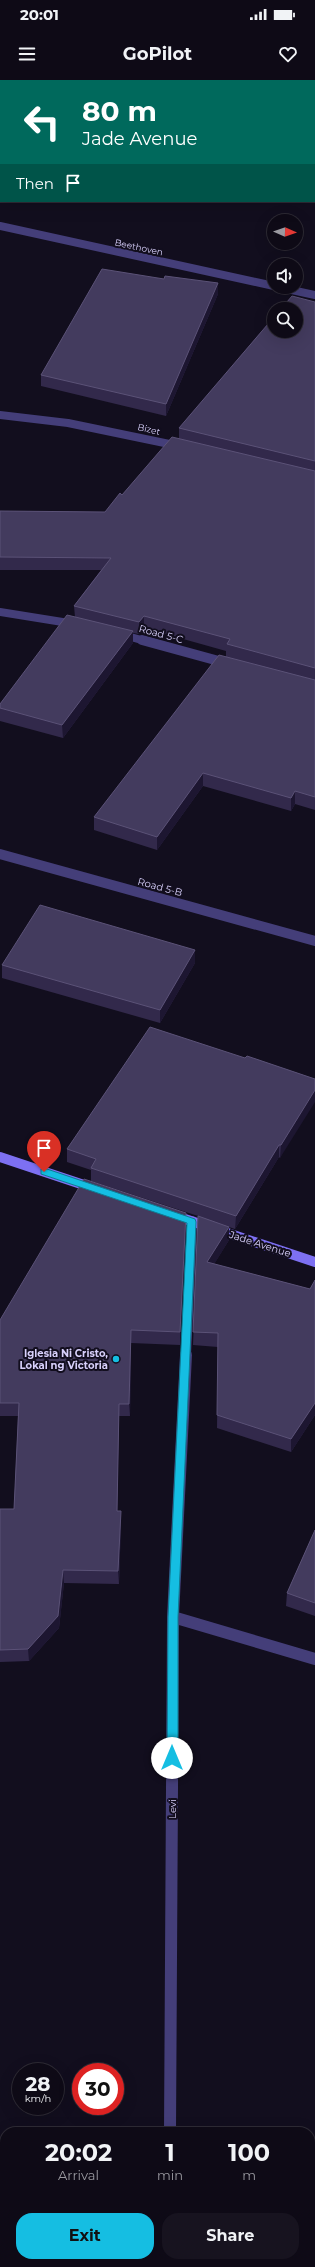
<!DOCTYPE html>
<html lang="en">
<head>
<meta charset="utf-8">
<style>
	body { margin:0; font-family:Montserrat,sans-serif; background:#17131f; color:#f1f3f6; height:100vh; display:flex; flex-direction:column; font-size:15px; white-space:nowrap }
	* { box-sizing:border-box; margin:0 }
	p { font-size:13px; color:#9b9aa1 }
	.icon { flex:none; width:22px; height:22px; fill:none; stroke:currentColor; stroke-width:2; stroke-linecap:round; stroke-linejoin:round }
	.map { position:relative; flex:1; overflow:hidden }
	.side { position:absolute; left:0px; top:2047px; width:315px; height:140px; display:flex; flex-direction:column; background:#0e0a16; border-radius:16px 16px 0 0; box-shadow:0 4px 16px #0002,0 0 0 1px #2e2b35 }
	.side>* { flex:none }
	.guide { position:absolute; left:0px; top:0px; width:315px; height:122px; box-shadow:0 4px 16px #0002,0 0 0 1px #2e2b35; background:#00695c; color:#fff; overflow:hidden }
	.needle { width:26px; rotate:92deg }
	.buttons { position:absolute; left:267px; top:134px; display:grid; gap:8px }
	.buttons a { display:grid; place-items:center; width:36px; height:36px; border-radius:50%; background:#0e0a16; box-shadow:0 4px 16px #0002,0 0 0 1px #2e2b35; font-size:20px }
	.speed { position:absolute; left:12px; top:1983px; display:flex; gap:8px; font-size:20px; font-weight:700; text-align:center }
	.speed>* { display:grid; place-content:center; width:52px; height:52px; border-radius:50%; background:#0e0a16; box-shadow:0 4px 16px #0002,0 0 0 1px #2e2b35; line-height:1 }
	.speed small { font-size:10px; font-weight:400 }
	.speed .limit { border:6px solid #d22; background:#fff; color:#111 }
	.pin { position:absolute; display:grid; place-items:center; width:34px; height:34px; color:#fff; margin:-41px -17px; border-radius:50% 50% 50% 0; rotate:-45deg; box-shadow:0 0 4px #0007 }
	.pin .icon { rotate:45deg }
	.me { position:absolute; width:44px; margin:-22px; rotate:0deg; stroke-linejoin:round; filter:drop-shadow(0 0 3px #0008) }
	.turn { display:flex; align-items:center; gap:14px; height:84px; padding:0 16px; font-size:18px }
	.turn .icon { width:52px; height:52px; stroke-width:2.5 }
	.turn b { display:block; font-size:28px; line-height:34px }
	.then { display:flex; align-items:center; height:38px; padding:0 16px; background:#0003; gap:8px; font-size:15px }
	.eta { display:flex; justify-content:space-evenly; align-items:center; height:68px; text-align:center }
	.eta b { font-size:24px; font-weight:700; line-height:28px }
	.button { display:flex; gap:8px; margin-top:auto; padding:8px 16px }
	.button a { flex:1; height:46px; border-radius:16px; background:#15bee2; color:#111; font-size:16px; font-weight:700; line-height:46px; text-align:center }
	.button a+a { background:#17131f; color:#f1f3f6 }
	.status { display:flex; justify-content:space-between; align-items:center; height:28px; padding:0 20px; background:#0e0a16; direction:ltr }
	.status svg { height:11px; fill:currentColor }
	header { display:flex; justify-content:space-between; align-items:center; height:52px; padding:0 16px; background:#0e0a16; font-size:18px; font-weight:700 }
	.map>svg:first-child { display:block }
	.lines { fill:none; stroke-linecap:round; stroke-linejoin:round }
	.stream { fill:#11203f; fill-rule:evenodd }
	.street-far2 { stroke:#443e79; stroke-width:8 }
	.street-far1 { stroke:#443e79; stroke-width:10 }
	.street { stroke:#443e79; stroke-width:12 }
	.secondary { stroke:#7d70f2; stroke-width:10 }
	.wall { fill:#32294b }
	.shaded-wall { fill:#1d1631 }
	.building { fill:#433b5e; stroke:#5b5277 }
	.route { fill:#15bee2; stroke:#0e7c93 }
	.poi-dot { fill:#15bee2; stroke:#120e1e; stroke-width:1.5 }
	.labels { text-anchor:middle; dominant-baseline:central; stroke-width:4; stroke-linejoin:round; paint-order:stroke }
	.far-street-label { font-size:9px; fill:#d8d0fb; stroke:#120e1e }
	.street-label { font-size:10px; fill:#d8d0fb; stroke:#120e1e }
	.poi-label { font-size:10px; font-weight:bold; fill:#d8d0fb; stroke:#120e1e; text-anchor:end }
</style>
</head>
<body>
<div class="status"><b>20:01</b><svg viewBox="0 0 49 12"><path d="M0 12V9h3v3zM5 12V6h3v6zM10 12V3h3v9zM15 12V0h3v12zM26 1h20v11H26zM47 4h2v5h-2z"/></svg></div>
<header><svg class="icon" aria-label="menu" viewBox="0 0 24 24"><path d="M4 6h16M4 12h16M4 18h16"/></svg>GoPilot<svg class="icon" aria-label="heart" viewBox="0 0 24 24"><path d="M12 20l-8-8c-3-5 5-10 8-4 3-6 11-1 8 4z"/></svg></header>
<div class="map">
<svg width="315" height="2187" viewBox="0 0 315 2187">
	<rect width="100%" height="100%" fill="#120e1e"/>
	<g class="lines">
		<path class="stream" d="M0,0H5L6,1H1L0,5Z
			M314,101H315V107H314Z"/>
		<path class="street-far2" d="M0,146L274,206
			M278,207L315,215
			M0,335L68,343L179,366
			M0,532L75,544
			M120,554L145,561"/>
		<path class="street-far1" d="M142,560L226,583
			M0,774L315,861
			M186,1276L192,1141"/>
		<path class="street" d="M173,1537L315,1579
			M170,2052L173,1537L186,1275
			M169,2182V2187"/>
		<path class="secondary" d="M0,1077L93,1108
			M173,1135L315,1182"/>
	</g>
	<path class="wall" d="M164,199L218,214L166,336L41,306V295Z
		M315,222V730L295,724L291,731L203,706L157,770L94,750V737L226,577V571L144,548L139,554L133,553V563L63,658L0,641V624L75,537L74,526L101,490H0V431L105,432L179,359V348Z
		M195,883L160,943L2,898V885Z
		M245,978L315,999L280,1078L279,1077L235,1149L229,1147V1160L214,1184L310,1209L315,1200V1335L291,1372L217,1348L218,1267L193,1265L198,1136L91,1101V1090L67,1082V1069Z
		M186,1145L180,1265L131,1263L130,1336H119L117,1431L121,1443L119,1504L64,1503L59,1548L29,1581L0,1582V1429H14L18,1336H0V1240Z
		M315,1450V1536L286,1526L287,1513Z"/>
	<path class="shaded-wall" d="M218,203V214L166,336V324Z
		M144,536V548L139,554V542Z
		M133,551V563L63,658L62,645Z
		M203,693V706L157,770V757Z
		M295,711V724L291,731V718Z
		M195,870V883L160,943V930Z
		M315,1010V1022L280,1078L281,1065Z
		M279,1065V1077L235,1149L236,1136Z
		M186,1133V1145L180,1265V1252Z
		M229,1147V1160L207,1196V1182Z
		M131,1250V1263L130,1336L129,1324Z
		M315,1323V1335L291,1372V1359Z
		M119,1324V1336L117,1443V1431Z
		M121,1431V1443L119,1504L118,1491Z
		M63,1490L64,1503L59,1548L29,1581L28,1569Z"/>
	<path class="building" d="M102,189L164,199L165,196L218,203L166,324L41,295Z
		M292,216L315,222V381L179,348L274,237V251H296V229H281Z
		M172,357L315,391V588L227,564L230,559L144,536L139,542L74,526L111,478L0,477V431L105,432L120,413L122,415Z
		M67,535L133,551L62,645L0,628V624Z
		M219,575L315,600V717L295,711L291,718L203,693L157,757L94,737Z
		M40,825L195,870L160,930L2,885Z
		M150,947L245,978L247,976L315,999V1010L281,1065H279L236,1136L91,1088L96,1079L67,1069Z
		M84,1099L186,1133L180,1252L131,1250L129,1324H119L117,1431H121L118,1491L63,1490L58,1536L28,1569L0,1570V1429H14L19,1323H0V1240Z
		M198,1136L229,1147L207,1182L310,1209L315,1200V1323L291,1359L217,1335L218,1253L193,1252Z
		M315,1450V1523L287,1513Z"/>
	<path class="route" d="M44,1088L195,1139L196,1142L178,1537V1678L172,1682L167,1678L168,1537L187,1143L41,1094V1089Z"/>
	<circle class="poi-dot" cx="116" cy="1279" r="4"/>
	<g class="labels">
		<g class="far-street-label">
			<text transform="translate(139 167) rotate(12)">Beethoven</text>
			<text transform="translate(149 349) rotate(14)">Bizet</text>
		</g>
		<g class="street-label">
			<text transform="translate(161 554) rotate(15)">Road 5-C</text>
			<text transform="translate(160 807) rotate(15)">Road 5-B</text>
			<text transform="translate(260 1164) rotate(18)">Jade Avenue</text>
			<text transform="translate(172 1729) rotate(-90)">Levi</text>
		</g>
		<g class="poi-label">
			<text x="108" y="1273">Iglesia Ni Cristo,<tspan x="108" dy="12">Lokal ng Victoria</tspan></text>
		</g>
	</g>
</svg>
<div class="buttons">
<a><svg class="needle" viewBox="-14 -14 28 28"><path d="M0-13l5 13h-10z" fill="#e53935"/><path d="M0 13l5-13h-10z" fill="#9b9aa1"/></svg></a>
<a><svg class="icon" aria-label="sound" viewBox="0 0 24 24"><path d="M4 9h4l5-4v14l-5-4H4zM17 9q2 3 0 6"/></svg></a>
<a><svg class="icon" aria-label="search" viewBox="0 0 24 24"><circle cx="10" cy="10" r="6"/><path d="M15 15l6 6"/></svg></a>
</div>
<div class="speed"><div>28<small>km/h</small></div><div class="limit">30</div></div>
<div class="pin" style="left:44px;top:1092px;background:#d93025"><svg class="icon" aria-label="arrive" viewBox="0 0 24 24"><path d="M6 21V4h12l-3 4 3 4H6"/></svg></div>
<svg class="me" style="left:172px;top:1678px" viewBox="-20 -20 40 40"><circle r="19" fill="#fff"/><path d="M0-13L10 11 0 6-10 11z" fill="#15bee2"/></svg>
<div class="guide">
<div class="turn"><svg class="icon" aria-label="left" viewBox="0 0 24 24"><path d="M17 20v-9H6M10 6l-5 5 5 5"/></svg><div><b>80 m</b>Jade Avenue</div></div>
<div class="then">Then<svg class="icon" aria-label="arrive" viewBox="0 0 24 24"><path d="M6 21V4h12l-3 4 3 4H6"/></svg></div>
</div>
<section class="side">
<div class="eta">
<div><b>20:02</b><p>Arrival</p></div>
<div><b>1</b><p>min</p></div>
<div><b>100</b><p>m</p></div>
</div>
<div class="button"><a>Exit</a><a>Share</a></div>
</section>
</div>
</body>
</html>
